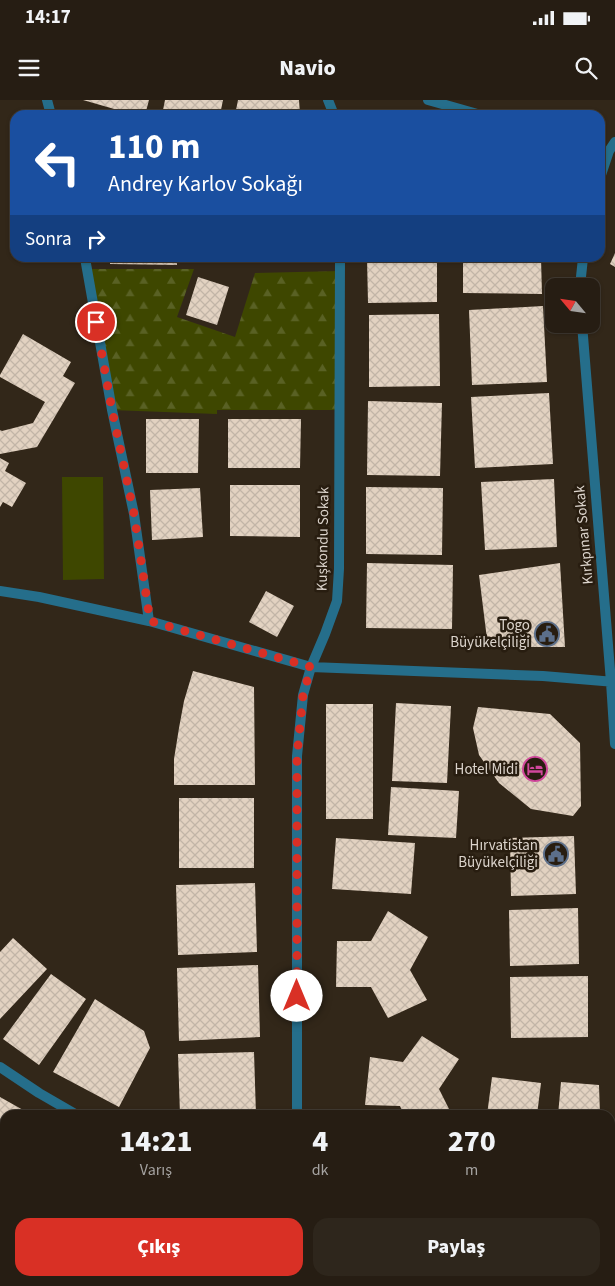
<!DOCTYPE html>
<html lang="tr">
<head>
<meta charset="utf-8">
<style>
	body { margin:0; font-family:"Source Sans 3",sans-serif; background:#2e261c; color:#f1f3f6; height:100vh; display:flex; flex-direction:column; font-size:19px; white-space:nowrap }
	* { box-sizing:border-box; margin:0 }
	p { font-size:16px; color:#a4a2a0 }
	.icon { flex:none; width:28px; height:28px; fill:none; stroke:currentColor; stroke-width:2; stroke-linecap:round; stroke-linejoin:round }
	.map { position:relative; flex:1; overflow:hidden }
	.sheet { position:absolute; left:0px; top:1010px; width:615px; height:176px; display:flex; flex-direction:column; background:#261d13; border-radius:15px 15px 0 0; box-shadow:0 1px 4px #0004,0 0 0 1px #423b33 }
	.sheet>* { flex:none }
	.guide { position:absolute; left:10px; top:10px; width:595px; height:152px; border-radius:15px; box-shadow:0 1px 4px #0004,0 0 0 1px #423b33; background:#1a4fa0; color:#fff; overflow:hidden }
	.needle { width:32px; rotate:299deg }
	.fabs { position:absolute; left:545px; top:178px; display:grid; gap:10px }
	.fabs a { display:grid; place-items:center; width:55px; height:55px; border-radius:10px; background:#261d13; box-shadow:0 1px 4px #0004,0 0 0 1px #423b33; font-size:25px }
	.pin { position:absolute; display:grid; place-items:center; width:42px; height:42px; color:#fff; margin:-21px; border:2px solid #fff; border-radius:50%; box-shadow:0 1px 5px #0007 }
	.me { position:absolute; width:55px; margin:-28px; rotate:0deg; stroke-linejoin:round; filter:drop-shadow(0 0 4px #0008) }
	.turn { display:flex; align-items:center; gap:18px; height:105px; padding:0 15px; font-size:22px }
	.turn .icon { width:65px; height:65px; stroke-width:2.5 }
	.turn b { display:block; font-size:35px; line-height:42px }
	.then { display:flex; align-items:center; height:48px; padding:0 15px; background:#0003; gap:10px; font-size:19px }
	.eta { display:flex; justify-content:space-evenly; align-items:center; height:85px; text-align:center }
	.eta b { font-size:30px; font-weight:800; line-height:35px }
	.cta { display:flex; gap:10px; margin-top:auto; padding:10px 15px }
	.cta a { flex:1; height:58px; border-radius:15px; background:#d93025; color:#fff; font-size:20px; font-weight:800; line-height:58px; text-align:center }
	.cta a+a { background:#2e261c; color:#f1f3f6 }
	.status { display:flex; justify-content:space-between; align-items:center; height:35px; padding:0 25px; background:#261d13; direction:ltr }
	.status svg { height:14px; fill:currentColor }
	header { display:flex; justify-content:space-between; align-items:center; height:65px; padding:0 15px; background:#261d13; font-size:22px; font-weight:800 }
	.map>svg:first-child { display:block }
	.forest { fill:url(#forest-firs) }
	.garden { fill:#3e4700 }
	.building { fill:url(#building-cross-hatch) }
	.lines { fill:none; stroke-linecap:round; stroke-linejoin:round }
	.service { stroke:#256e8b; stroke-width:10 }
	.minor { stroke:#256e8b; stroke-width:10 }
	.route { stroke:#d93025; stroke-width:9; stroke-dasharray:0 16.2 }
	.labels { text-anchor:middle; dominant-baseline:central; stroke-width:5; stroke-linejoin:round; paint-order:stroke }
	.street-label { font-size:15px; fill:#dcd4cc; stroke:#281d10 }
	.poi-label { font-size:15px; fill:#dcd4cc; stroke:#281d10; text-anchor:end }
</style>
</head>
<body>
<div class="status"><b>14:17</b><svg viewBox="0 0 49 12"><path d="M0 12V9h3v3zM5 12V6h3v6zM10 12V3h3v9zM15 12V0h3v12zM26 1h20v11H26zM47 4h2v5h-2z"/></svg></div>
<header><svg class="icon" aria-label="menu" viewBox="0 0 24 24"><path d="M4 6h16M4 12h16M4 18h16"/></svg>Navio<svg class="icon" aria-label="search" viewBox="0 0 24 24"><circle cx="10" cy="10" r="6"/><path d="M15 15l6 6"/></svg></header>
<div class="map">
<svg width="615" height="1186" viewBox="0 0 615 1186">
	<defs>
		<pattern id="forest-firs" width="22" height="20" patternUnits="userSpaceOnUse" patternTransform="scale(1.25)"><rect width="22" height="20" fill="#3e4700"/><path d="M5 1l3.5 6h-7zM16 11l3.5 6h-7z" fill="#596124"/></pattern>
		<pattern id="building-cross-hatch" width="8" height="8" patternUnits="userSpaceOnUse" patternTransform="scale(1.25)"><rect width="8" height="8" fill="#e2d2c1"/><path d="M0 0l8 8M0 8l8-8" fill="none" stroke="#c2b5a7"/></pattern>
	</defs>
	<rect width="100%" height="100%" fill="#322719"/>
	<path class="forest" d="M87,169H194L177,217L235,237L255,173L340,171L339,310H217V314L112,310Z"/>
	<path class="garden" d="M62,377H103L104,479L63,480Z"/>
	<path class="building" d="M83,0H149L145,15H135Z
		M165,0H223L220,15H162Z
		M238,0H299L300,15H235Z
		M615,153V167L610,164Z
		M110,158H177V165L110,164Z
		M367,158H437V202L368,203Z
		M463,158H541L542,194L463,193Z
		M198,177L229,187L217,225L186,215Z
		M543,206L547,282L472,285L469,210Z
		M439,214L440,286L369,287V215Z
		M23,234L71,262L63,276L75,283L37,347L0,354V330L2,331L33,323L45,302L0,277V275Z
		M549,293L553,364L475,368L471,297Z
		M368,301L442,303L440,376L367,375Z
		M146,319H199L198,373H146Z
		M228,319H301L300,368H228Z
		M0,358L9,363L5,371L26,383L12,407L3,402L0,407Z
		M554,379L557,447L485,450L481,382Z
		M230,385H300V437L230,436Z
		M366,387L443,388L442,455L366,454Z
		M200,388L203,437L152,440L150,390Z
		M367,463L453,465L452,529L366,528Z
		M560,463L565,547H488L479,475Z
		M266,491L294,506L277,537L249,522Z
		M193,571L254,587L255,685H174V659L179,628L184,601Z
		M396,603L451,606L447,683L392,681Z
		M326,604H373V719H326Z
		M478,607L550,614L580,643L581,706L573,716L531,709L499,683L479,655L473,628Z
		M391,687L459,691L456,738L388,735Z
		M179,698H254V768H179Z
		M574,736L576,794L511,796L510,738Z
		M336,738L415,743L411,794L332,789Z
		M255,783L257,852L178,855L176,785Z
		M578,808L579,864L510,866L509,810Z
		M388,811L428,837L410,870L427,900L388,918L371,887H336L337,841H371Z
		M13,838L47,869L0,919V852Z
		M258,865L260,937L179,941L177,868Z
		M51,874L86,899L39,965L3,939Z
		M588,876V937L511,938L510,877Z
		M95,899L144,931L150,948L119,1007L53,972Z
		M422,936L459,959L439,989L452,1015H404L400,1006L365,1005L370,957L403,962Z
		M254,952L256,1015H180L178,954Z
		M492,977L541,983L537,1015H487Z
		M561,982L599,985L600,1015H558Z
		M0,997L32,1015H5V1045L0,1042Z
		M5,1107V1123L0,1112V1110Z
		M610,1138L615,1139V1186H572V1181H610Z
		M32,1181H45L35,1186Z
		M72,1181H75L77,1186H62Z
		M296,1181H352V1186H296Z
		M363,1181H426L425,1186H363Z
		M440,1181H495L494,1186H439Z
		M505,1181H555L554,1186H504Z"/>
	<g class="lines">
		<path class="service" d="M0,1070L5,1072
			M91,1181L93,1186"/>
		<path class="minor" d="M47,0L51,15
			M328,0L334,15
			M428,0L481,15
			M600,78L609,51L615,42
			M85,158L112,310L134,414L149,521
			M580,186L583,158
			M582,224L611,582L615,644
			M0,491L39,497L149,521L311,567L543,576L615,582
			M0,967L39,993L77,1015
			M297,1015V656L303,595L311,567L325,534L337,501L339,469L340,158
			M610,1109L615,1110
			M0,1177L4,1186"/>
	</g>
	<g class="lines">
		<path class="route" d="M96,222L112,310L134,414L150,521L311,567L303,595L297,656V896"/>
	</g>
	<defs>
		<symbol id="civic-ring" viewBox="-11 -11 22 22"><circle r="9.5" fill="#281d10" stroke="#5c6f8a" stroke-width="1.5"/><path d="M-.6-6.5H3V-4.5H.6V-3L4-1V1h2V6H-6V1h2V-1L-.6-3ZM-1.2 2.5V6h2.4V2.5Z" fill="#5c6f8a"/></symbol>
		<symbol id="hotel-ring" viewBox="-11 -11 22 22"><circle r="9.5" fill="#281d10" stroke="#d1479c" stroke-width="1.5"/><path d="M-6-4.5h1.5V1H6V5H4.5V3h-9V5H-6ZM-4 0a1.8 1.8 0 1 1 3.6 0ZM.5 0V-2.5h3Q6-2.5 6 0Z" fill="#d1479c"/></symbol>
	</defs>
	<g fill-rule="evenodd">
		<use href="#civic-ring" x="533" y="520" width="28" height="28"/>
		<use href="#hotel-ring" x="521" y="655" width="28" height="28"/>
		<use href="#civic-ring" x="542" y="740" width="28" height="28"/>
	</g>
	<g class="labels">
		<g class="street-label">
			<text transform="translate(584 435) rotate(-95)">Kırkpınar Sokak</text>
			<text transform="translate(323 439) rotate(-89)">Kuşkondu Sokak</text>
		</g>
		<g class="poi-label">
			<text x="530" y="525">Togo<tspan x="530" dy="17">Büyükelçiliği</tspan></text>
			<text x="518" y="669">Hotel Midi</text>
			<text x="538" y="745">Hırvatistan<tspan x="538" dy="17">Büyükelçiliği</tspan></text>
		</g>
	</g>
</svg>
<div class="fabs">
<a><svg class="needle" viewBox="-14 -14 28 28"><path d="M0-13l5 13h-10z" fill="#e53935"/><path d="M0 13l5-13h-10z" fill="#a4a2a0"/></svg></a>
</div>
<div class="pin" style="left:96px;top:222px;background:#d93025"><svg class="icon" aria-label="arrive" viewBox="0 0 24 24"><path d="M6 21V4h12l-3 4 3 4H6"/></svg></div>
<svg class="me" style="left:297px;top:896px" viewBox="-20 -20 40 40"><circle r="19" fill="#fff"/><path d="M0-13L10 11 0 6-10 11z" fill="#d93025"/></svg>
<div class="guide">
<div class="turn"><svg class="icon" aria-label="left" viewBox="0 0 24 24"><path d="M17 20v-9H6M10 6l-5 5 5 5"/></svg><div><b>110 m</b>Andrey Karlov Sokağı</div></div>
<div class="then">Sonra<svg class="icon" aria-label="right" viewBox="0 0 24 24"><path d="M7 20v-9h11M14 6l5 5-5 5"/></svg></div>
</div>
<section class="sheet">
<div class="eta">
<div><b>14:21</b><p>Varış</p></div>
<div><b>4</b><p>dk</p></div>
<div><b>270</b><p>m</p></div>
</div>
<div class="cta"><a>Çıkış</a><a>Paylaş</a></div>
</section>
</div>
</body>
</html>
